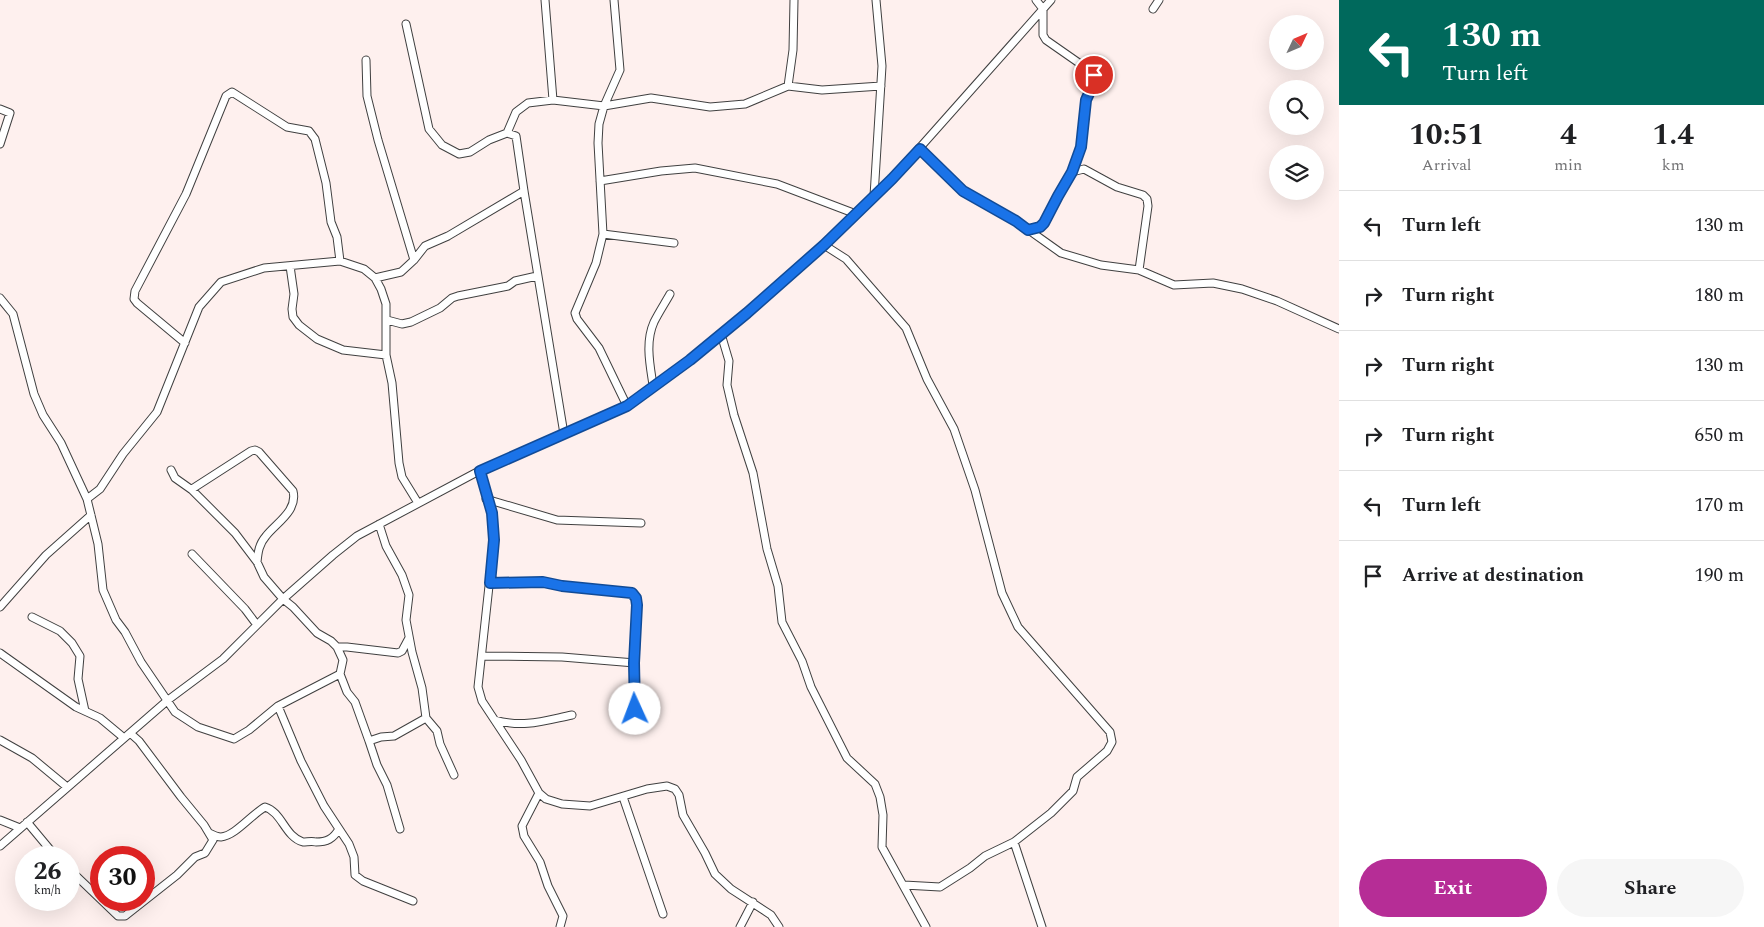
<!DOCTYPE html>
<html lang="en">
<head>
<meta charset="utf-8">
<style>
	body { margin:0; font-family:Spectral,serif; background:#f6f6f6; color:#202124; height:100vh; display:flex; flex-direction:column; font-size:19px; white-space:nowrap }
	* { box-sizing:border-box; margin:0 }
	p { font-size:16px; color:#757577 }
	.icon { flex:none; width:28px; height:28px; fill:none; stroke:currentColor; stroke-width:2; stroke-linecap:round; stroke-linejoin:round }
	.map { position:relative; flex:1; overflow:hidden }
	.panel { display:flex; flex-direction:column; background:#fff; width:425px }
	.panel>* { flex:none }
	.banner { background:#00695c; color:#fff; overflow:hidden }
	.needle { width:32px; rotate:46deg }
	.buttons { position:absolute; left:1269px; top:15px; display:grid; gap:10px }
	.buttons a { display:grid; place-items:center; width:55px; height:55px; border-radius:50%; background:#fff; box-shadow:0 5px 20px #0002; font-size:25px }
	.speed { position:absolute; left:15px; top:846px; display:flex; gap:10px; font-size:25px; font-weight:700; text-align:center }
	.speed>* { display:grid; place-content:center; width:65px; height:65px; border-radius:50%; background:#fff; box-shadow:0 5px 20px #0002; line-height:1 }
	.speed small { font-size:12px; font-weight:400 }
	.speed .limit { border:8px solid #d22; background:#fff; color:#111 }
	.pin { position:absolute; display:grid; place-items:center; width:42px; height:42px; color:#fff; margin:-21px; border:2px solid #fff; border-radius:50%; box-shadow:0 1px 5px #0007 }
	.me { position:absolute; width:55px; margin:-28px; rotate:358deg; stroke-linejoin:round; filter:drop-shadow(0 0 4px #0008) }
	.turn { display:flex; align-items:center; gap:18px; height:105px; padding:0 20px; font-size:22px }
	.turn .icon { width:65px; height:65px; stroke-width:2.5 }
	.turn b { display:block; font-size:35px; line-height:42px }
	.eta { display:flex; justify-content:space-evenly; align-items:center; height:85px; text-align:center }
	.eta b { font-size:30px; font-weight:700; line-height:35px }
	.action { display:flex; gap:10px; margin-top:auto; padding:10px 20px }
	.action a { flex:1; height:58px; border-radius:30px; background:#b62d96; color:#fff; font-size:20px; font-weight:700; line-height:58px; text-align:center }
	.action a+a { background:#f6f6f6; color:#202124 }
	ul { padding:0; list-style:none }
	li { display:flex; align-items:center; gap:15px; height:70px; padding:0 20px; border-top:1px solid #e0e0e0 }
	li div { flex:1 }
	li b { display:block; font-size:19px }
	li em { font-style:normal }
	main { display:flex; flex:1; min-height:0 }
	.map>svg:first-child { display:block }
	.lines { fill:none; stroke-linecap:round; stroke-linejoin:round }
	.minor-casing { stroke:#404040; stroke-width:9 }
	.minor { stroke:#fff; stroke-width:7 }
	.route-casing { stroke:#114b97; stroke-width:12 }
	.route { stroke:#1a73e8; stroke-width:9 }
</style>
</head>
<body>
<main>
<div class="map">
<svg width="1339" height="927" viewBox="0 0 1339 927">
	<rect width="100%" height="100%" fill="#fef0ee"/>
	<g class="lines">
		<defs>
			<path id="minor" d="M545,0L553,100
				M614,0L620,70L604,106L599,124L598,143L603,234L596,263L575,313L577,319L599,348L627,406
				M1153,9L1159,0
				M406,24L429,129L442,145L459,154L470,152L489,140L507,133L516,136L524,191L564,434
				M366,60L367,96L378,140L414,260
				M788,86L793,50L794,0
				M0,109L10,113L0,144
				M507,133L516,112L528,103L553,100L604,106L651,98L710,107L745,104L788,86L822,90L881,86
				M920,149L963,191L1016,221L1061,253L1101,265L1139,270L1174,285L1213,283L1242,289L1277,301L1339,329
				M1072,172L1084,169L1117,187L1143,195L1147,199L1148,206L1139,270
				M600,181L661,171L695,168L777,184L856,214
				M874,196L882,66L876,0
				M1028,230L1040,227L1044,223L1058,195L1072,172L1081,147L1086,100L1095,80L1094,75L1089,70L1046,40L1043,35V9L1036,0
				M603,234L674,243
				M824,245L846,259L906,328L927,379L954,429L975,490L1002,593L1018,627L1110,732L1112,742L1107,751L1077,777L1073,791L1051,813L1014,842L985,856L970,868L940,887L904,885
				M290,266L294,294L292,309L293,317L299,325L317,339L343,350L386,355
				M375,278L401,272L414,260L425,246L448,236L524,191
				M0,298L13,314L34,394L43,415L61,443L87,499L98,544L103,590L116,620L125,632L141,662L175,712L198,727L234,739L249,730L278,706L340,674
				M387,320L402,324L411,322L440,308L452,298L458,296L508,286L515,281L537,276
				M721,334L729,361L727,385L734,415L753,473L767,549L778,586L782,622L802,661L811,687L847,758L875,784L880,797L883,815L882,847L926,927
				M185,343L137,303L134,299L135,291L186,194L226,96L232,92L287,127L309,131L315,139L326,183L331,222L337,237L340,261
				M653,385C650,365 645,342 654,322C659,312 665,303 670,294
				M171,470L175,478L192,490L235,533L257,562L264,577L283,599L293,607L317,633L331,641L337,647L343,660L340,674L347,692L355,702L369,741
				M479,471L492,513L494,540L478,687L482,701L521,760L539,793L546,799L562,804L590,806L647,789L667,786L675,789L679,795L683,815L705,853L715,874L731,889L771,915L779,927
				M192,489L251,451L255,450L259,452L293,491C298,511 276,523 266,536C259,544 258,552 257,562
				M87,499L100,489L123,454L157,412L199,307L221,282L264,268L340,261L364,269L375,278L381,289L386,304V355L392,383L399,463L402,477L418,503
				M486,499L557,520L641,523
				M379,524L386,546L402,575L409,595L406,620L412,652L422,688L426,718L394,736L381,737L369,741L377,765L387,785L400,829
				M192,554L245,609L257,625
				M490,583L543,582L562,586L632,593L636,598L637,605L634,698L635,709L644,723
				M0,607L46,555L91,515
				M32,617L60,631L72,643L80,656L78,679L85,711
				M337,647H347L398,653L402,651L409,638
				M0,653L76,707L100,718L124,738
				M482,656L562,657L635,663
				M278,706L301,761L324,806L349,844L354,857L355,875L363,881L413,901
				M426,718L437,731L440,744L454,775
				M495,720C524,728 543,721 572,715
				M0,740L32,758L67,787
				M539,793L522,826L524,836L540,862L548,886L563,916L560,927
				M623,797L663,914
				M0,820L20,828
				M27,822L57,858
				M209,833C213,835 217,837 221,837C235,836 252,814 265,807C282,812 285,837 303,842C307,842 312,841 316,842C327,842 333,839 339,829
				M1014,842L1042,927
				M0,846L168,700L223,659L283,599L333,555L357,536L479,471L627,406L690,360L747,313L824,245L892,179L1051,0
				M69,869L118,916H125L177,875L195,857L205,853L213,840L204,825L181,797L139,741L130,733
				M740,927L753,902"/>
		</defs>
		<use href="#minor" class="minor-casing"/>
		<use href="#minor" class="minor"/>
	</g>
	<g class="lines">
		<defs>
			<path id="route" d="M635,709L634,663L637,605L636,598L632,593L562,586L543,582L490,583L494,540L492,513L480,471L627,406L690,360L747,313L824,245L892,179L920,149L963,191L1016,221L1028,230L1040,227L1044,223L1058,196L1072,172L1081,147L1086,100L1095,80L1094,75"/>
		</defs>
		<use href="#route" class="route-casing"/>
		<use href="#route" class="route"/>
	</g>
</svg>
<div class="buttons">
<a><svg class="needle" viewBox="-14 -14 28 28"><path d="M0-13l5 13h-10z" fill="#e53935"/><path d="M0 13l5-13h-10z" fill="#757577"/></svg></a>
<a><svg class="icon" aria-label="search" viewBox="0 0 24 24"><circle cx="10" cy="10" r="6"/><path d="M15 15l6 6"/></svg></a>
<a><svg class="icon" aria-label="layers" viewBox="0 0 24 24"><path d="M12 4l9 5-9 5-9-5zM3 14l9 5 9-5"/></svg></a>
</div>
<div class="speed"><div>26<small>km/h</small></div><div class="limit">30</div></div>
<div class="pin" style="left:1094px;top:75px;background:#d93025"><svg class="icon" aria-label="arrive" viewBox="0 0 24 24"><path d="M6 21V4h12l-3 4 3 4H6"/></svg></div>
<svg class="me" style="left:635px;top:709px" viewBox="-20 -20 40 40"><circle r="19" fill="#fff"/><path d="M0-13L10 11 0 6-10 11z" fill="#1a73e8"/></svg>
</div>
<section class="panel">
<div class="banner">
<div class="turn"><svg class="icon" aria-label="left" viewBox="0 0 24 24"><path d="M17 20v-9H6M10 6l-5 5 5 5"/></svg><div><b>130 m</b>Turn left</div></div>
</div>
<div class="eta">
<div><b>10:51</b><p>Arrival</p></div>
<div><b>4</b><p>min</p></div>
<div><b>1.4</b><p>km</p></div>
</div>
<ul>
<li><svg class="icon" aria-label="left" viewBox="0 0 24 24"><path d="M17 20v-9H6M10 6l-5 5 5 5"/></svg><div><b>Turn left</b></div><em>130 m</em></li>
<li><svg class="icon" aria-label="right" viewBox="0 0 24 24"><path d="M7 20v-9h11M14 6l5 5-5 5"/></svg><div><b>Turn right</b></div><em>180 m</em></li>
<li><svg class="icon" aria-label="right" viewBox="0 0 24 24"><path d="M7 20v-9h11M14 6l5 5-5 5"/></svg><div><b>Turn right</b></div><em>130 m</em></li>
<li><svg class="icon" aria-label="right" viewBox="0 0 24 24"><path d="M7 20v-9h11M14 6l5 5-5 5"/></svg><div><b>Turn right</b></div><em>650 m</em></li>
<li><svg class="icon" aria-label="left" viewBox="0 0 24 24"><path d="M17 20v-9H6M10 6l-5 5 5 5"/></svg><div><b>Turn left</b></div><em>170 m</em></li>
<li><svg class="icon" aria-label="arrive" viewBox="0 0 24 24"><path d="M6 21V4h12l-3 4 3 4H6"/></svg><div><b>Arrive at destination</b></div><em>190 m</em></li>
</ul>
<div class="action"><a>Exit</a><a>Share</a></div>
</section>
</main>
</body>
</html>
